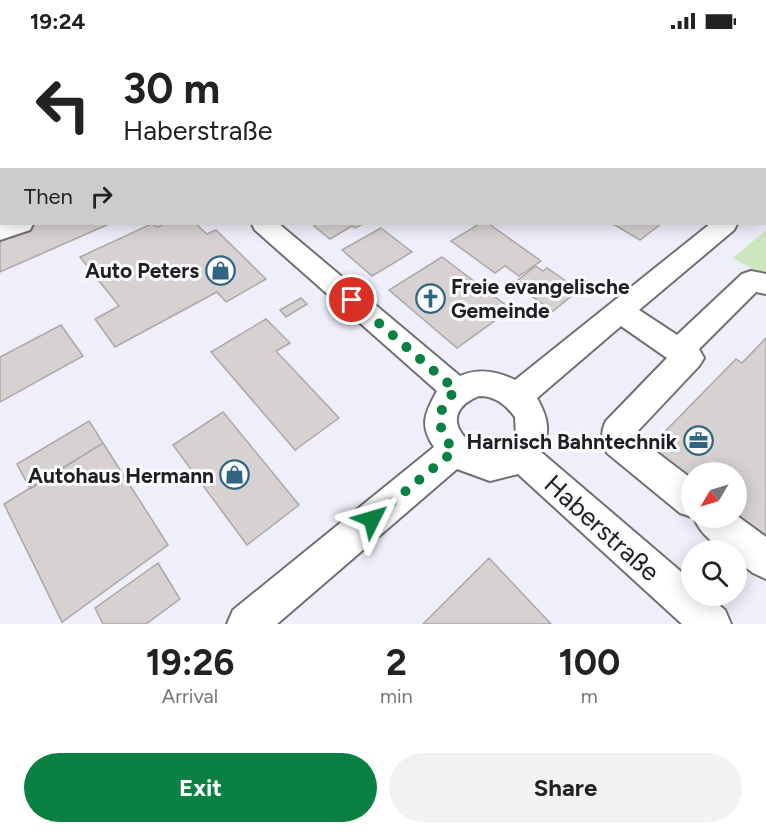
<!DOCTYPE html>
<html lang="en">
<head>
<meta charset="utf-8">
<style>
	body { margin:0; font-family:Figtree,sans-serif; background:#f2f2f2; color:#222; height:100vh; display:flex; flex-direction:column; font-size:22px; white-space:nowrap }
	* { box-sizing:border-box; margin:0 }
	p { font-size:20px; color:#767676 }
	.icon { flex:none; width:33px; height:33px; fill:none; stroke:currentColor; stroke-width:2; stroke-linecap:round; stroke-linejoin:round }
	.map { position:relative; height:582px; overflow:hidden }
	.panel { display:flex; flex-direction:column; background:#fff; flex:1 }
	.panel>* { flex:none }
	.hud { position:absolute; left:0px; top:0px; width:766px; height:183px; box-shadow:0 3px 15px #0003; background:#fff; color:#222; overflow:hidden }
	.needle { width:39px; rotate:232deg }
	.fabs { position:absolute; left:681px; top:420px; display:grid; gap:12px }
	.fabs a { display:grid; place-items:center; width:66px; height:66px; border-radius:50%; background:#fff; box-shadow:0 3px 15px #0003; font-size:30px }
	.pin { position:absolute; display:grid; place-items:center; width:51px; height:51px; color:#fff; margin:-26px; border:3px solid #fff; border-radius:50%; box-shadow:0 2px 6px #0007 }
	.me { position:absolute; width:66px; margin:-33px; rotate:50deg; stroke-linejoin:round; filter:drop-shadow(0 0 4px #0008) }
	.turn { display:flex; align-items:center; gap:21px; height:126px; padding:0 24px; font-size:27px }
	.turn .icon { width:78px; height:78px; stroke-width:2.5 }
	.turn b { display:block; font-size:42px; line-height:51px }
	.then { display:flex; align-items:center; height:57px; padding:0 24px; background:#0003; gap:12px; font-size:22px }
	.eta { display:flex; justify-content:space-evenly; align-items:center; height:102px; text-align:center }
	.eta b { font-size:36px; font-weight:700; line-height:42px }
	.primary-button { display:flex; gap:12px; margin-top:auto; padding:12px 24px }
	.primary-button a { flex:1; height:69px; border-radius:36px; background:#0b8043; color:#fff; font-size:24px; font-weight:700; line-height:69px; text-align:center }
	.primary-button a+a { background:#f2f2f2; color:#222 }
	.status { display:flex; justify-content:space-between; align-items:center; height:42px; padding:0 30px; background:#fff; direction:ltr }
	.status svg { height:16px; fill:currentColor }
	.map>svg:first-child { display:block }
	.built { fill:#eeeffb; fill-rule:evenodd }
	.green { fill:#cce7bf }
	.building { fill:#d7d1d1; stroke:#ada7a7; stroke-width:1.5 }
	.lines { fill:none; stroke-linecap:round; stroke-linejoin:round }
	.minor-casing { stroke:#707074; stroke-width:4 }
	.minor { fill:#fff; fill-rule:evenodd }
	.route { stroke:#0b8043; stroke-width:10; stroke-dasharray:0 18 }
	.labels { text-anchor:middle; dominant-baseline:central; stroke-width:6; stroke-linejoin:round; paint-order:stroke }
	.poi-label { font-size:21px; font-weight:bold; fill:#1f1f21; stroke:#fafbff; text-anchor:end }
	.near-street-label { font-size:26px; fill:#1f1f21; stroke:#fafbff }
</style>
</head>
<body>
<div class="status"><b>19:24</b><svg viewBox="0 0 49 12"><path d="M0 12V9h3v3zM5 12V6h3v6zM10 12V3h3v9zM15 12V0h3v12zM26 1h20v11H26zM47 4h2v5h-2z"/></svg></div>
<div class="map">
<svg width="766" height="582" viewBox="0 0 766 582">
	<rect width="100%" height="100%" fill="#fafbff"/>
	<path class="built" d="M0,0H766V582H0ZM2,2H765V182H2ZM692,430H736V476H692ZM692,508H736V554H692Z"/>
	<path class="green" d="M766,188V234L733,216Z"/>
	<path class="building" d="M147,0H252L248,2Z
		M36,182H109L0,230V197Z
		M151,182L158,185L164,182H196L207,192L216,188L266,237L226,260L217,250L115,305L95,277L119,264L80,215Z
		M317,182H363L355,186L352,184L330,197L314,184Z
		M479,182H489L541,219L519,234L505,224L495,231L451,199Z
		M613,182H661L640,198Z
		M381,186L412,210L372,234L342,208Z
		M442,215L511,267L457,306L389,248Z
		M536,224L543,229L547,226L579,248L553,269L520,246L525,243L518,238Z
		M301,256L307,262L286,275L280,268Z
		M266,277L290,301L276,309L339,376L295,408L211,310Z
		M61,283L83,314L0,360V315Z
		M766,296V502L732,476H736V430H692V443L647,408L736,317L742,321Z
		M223,370L299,463L247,503L173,403Z
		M89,379L103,401L30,447L17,422Z
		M103,401L168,503L62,580L4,462Z
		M489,516L551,582H423Z
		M158,521L180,557L146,582H103L95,566Z"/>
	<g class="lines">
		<defs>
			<path id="minor" d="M61,0H82L60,2Z
				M123,0H142L143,2H122Z
				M518,0H537L517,2Z
				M662,0H682L683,2H663Z
				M765,32H766V44H765Z
				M0,181L2,180L33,182L30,188L0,198Z
				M252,182H279L460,334C479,326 497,329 515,338L710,182H737L734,188L639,268L677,293L742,232L751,229L766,232V252L756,250L699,307L704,316L699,324L634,393L692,437V475L680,471L607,411C602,399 600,391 606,379L667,316L621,284L537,356C548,376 551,389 541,410L692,539V554H708L725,568L731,582H682L518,432L490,439L457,427L277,582H227L233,568L434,405C419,383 425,371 437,349L255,188ZM479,354C495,354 505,362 515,375L516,394C512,398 506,404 501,406C476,417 429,374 479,354Z
				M736,473L766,495V537L753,531L736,518V508C718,508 701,493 694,476H736Z"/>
		</defs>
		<use href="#minor" class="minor-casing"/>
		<use href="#minor" class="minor"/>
	</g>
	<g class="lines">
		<path class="route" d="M352,258L456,348C434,370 436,385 454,409L372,477"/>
	</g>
	<defs>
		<symbol id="shop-ring" viewBox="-11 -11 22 22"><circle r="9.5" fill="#fafbff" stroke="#2f6580" stroke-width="1.5"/><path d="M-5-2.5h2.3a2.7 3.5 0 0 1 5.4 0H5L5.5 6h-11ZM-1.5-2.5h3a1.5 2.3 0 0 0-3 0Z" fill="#2f6580"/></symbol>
		<symbol id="church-ring" viewBox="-11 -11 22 22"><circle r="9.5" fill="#fafbff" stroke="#2f6580" stroke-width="1.5"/><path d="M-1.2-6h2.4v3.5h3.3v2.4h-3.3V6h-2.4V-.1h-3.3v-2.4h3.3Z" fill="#2f6580"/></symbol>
		<symbol id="office-ring" viewBox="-11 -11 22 22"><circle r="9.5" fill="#fafbff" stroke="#2f6580" stroke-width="1.5"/><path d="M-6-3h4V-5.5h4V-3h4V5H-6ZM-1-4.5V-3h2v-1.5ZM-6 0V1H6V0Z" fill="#2f6580"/></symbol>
	</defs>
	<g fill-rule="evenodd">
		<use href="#shop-ring" x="204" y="212" width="33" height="33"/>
		<use href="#church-ring" x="414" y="240" width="33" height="33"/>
		<use href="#office-ring" x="682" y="382" width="33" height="33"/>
		<use href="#shop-ring" x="218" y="416" width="33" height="33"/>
	</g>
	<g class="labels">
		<g class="poi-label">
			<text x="199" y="228">Auto Peters</text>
			<text x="451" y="244" text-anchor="start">Freie evangelische<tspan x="451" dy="24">Gemeinde</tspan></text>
			<text x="677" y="399">Harnisch Bahntechnik</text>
			<text x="214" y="433">Autohaus Hermann</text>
		</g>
		<g class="near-street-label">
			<text transform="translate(602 486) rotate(42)">Haberstraße</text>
		</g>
	</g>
</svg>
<div class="fabs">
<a><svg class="needle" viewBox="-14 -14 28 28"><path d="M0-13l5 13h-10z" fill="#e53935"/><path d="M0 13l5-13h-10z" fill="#767676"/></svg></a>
<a><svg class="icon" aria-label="search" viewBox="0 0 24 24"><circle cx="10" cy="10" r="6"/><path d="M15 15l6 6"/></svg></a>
</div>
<div class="pin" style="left:352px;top:258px;background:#d93025"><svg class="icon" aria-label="arrive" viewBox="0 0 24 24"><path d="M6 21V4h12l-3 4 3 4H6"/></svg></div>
<svg class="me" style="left:372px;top:477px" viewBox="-20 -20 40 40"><path d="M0-17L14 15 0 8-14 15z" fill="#0b8043" stroke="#fff" stroke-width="4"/></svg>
<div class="hud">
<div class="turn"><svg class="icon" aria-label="left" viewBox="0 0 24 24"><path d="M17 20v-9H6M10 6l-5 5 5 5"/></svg><div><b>30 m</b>Haberstraße</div></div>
<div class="then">Then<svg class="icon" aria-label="right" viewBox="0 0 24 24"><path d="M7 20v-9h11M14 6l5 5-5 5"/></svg></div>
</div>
</div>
<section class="panel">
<div class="eta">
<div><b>19:26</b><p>Arrival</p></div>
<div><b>2</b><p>min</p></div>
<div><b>100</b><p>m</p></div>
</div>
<div class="primary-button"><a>Exit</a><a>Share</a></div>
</section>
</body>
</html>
